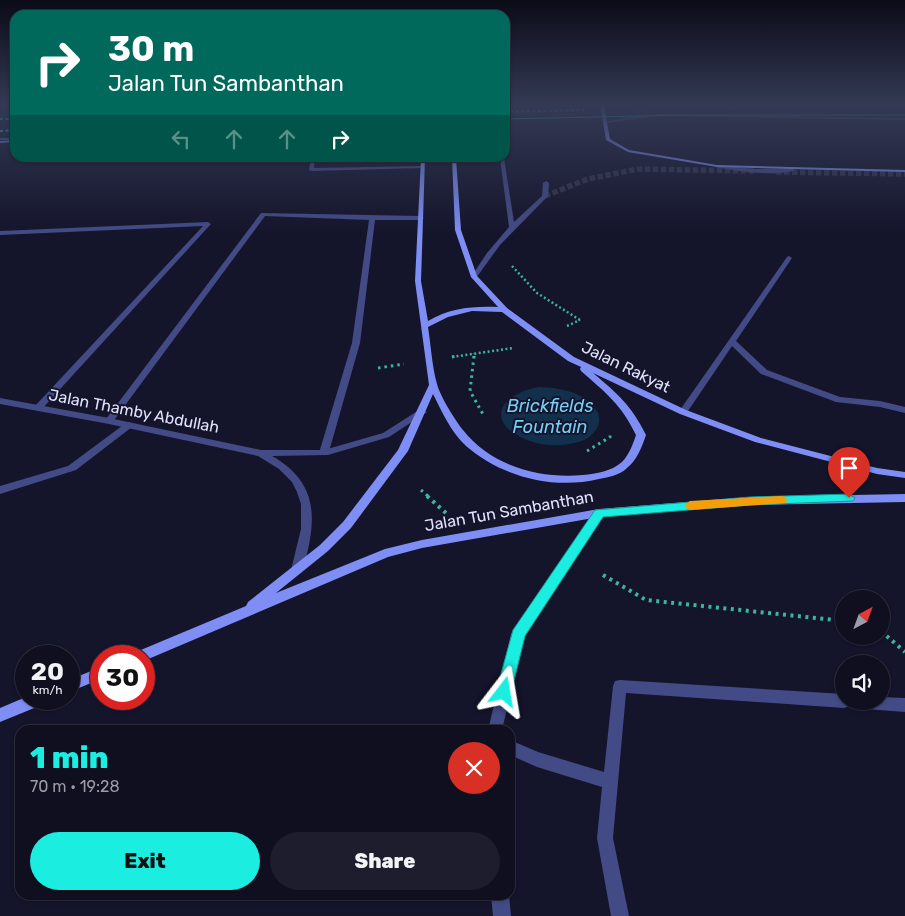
<!DOCTYPE html>
<html lang="en">
<head>
<meta charset="utf-8">
<style>
	body { margin:0; font-family:Rubik,sans-serif; background:#1d1d2d; color:#f1f3f6; height:100vh; display:flex; flex-direction:column; font-size:19px; white-space:nowrap }
	* { box-sizing:border-box; margin:0 }
	p { font-size:16px; color:#9b9ca5 }
	.icon { flex:none; width:28px; height:28px; fill:none; stroke:currentColor; stroke-width:2; stroke-linecap:round; stroke-linejoin:round }
	.map { position:relative; flex:1; overflow:hidden }
	.side { position:absolute; left:15px; top:725px; width:500px; height:175px; display:flex; flex-direction:column; background:#0f0f20; border-radius:15px; box-shadow:0 1px 4px #0004,0 0 0 1px #2f2f3e }
	.side>* { flex:none }
	.banner { position:absolute; left:10px; top:10px; width:500px; height:152px; border-radius:15px; box-shadow:0 1px 4px #0004,0 0 0 1px #2f2f3e; background:#00695c; color:#fff; overflow:hidden }
	.needle { width:32px; rotate:41deg }
	.tools { position:absolute; left:835px; top:590px; display:grid; gap:10px }
	.tools a { display:grid; place-items:center; width:55px; height:55px; border-radius:50%; background:#0f0f20; box-shadow:0 1px 4px #0004,0 0 0 1px #2f2f3e; font-size:25px }
	.speed { position:absolute; left:15px; top:645px; display:flex; gap:10px; font-size:25px; font-weight:700; text-align:center }
	.speed>* { display:grid; place-content:center; width:65px; height:65px; border-radius:50%; background:#0f0f20; box-shadow:0 1px 4px #0004,0 0 0 1px #2f2f3e; line-height:1 }
	.speed small { font-size:12px; font-weight:400 }
	.speed .limit { border:8px solid #d22; background:#fff; color:#111 }
	.pin { position:absolute; display:grid; place-items:center; width:42px; height:42px; color:#fff; margin:-51px -21px; border-radius:50% 50% 50% 0; rotate:-45deg; box-shadow:0 0 5px #0007 }
	.pin .icon { rotate:45deg }
	.me { position:absolute; width:55px; margin:-28px; rotate:14deg; stroke-linejoin:round; filter:drop-shadow(0 0 4px #0008) }
	.turn { display:flex; align-items:center; gap:18px; height:105px; padding:0 15px; font-size:22px }
	.turn .icon { width:65px; height:65px; stroke-width:2.5 }
	.turn b { display:block; font-size:35px; line-height:42px }
	.lanes { display:flex; align-items:center; height:48px; padding:0 15px; background:#0003; justify-content:center; gap:25px; direction:ltr }
	.lanes .off { opacity:.35 }
	.round { display:grid; place-items:center; flex:none; width:52px; height:52px; border-radius:26px; background:#1d1d2d }
	.summary { display:flex; align-items:center; justify-content:space-between; height:85px; padding:0 15px }
	h1 { font-size:30px; font-weight:800; line-height:38px; color:#1beee1 }
	.cta { display:flex; gap:10px; margin-top:auto; padding:10px 15px }
	.cta a { flex:1; height:58px; border-radius:30px; background:#1beee1; color:#111; font-size:20px; font-weight:800; line-height:58px; text-align:center }
	.cta a+a { background:#1d1d2d; color:#f1f3f6 }
	.map>svg:first-child { display:block }
	.water { fill:#12304b }
	.lines { fill:none; stroke-linecap:round; stroke-linejoin:round }
	.street-tunnel { stroke:#33334a; stroke-width:5.5; stroke-dasharray:5.5 2.5; stroke-linecap:butt }
	.path-far3 { stroke:#3bb59b; stroke-width:1; stroke-dasharray:1 2; stroke-linecap:butt }
	.path-far2 { stroke:#3bb59b; stroke-width:2.5; stroke-dasharray:2 2.5; stroke-linecap:butt }
	.path-far1 { stroke:#3bb59b; stroke-width:3; stroke-dasharray:2.5 4; stroke-linecap:butt }
	.path { stroke:#3bb59b; stroke-width:4; stroke-dasharray:3 4.5; stroke-linecap:butt }
	.lane { fill:#434b86; fill-rule:evenodd }
	.street { fill:#434b86; fill-rule:evenodd }
	.secondary { fill:#7e8ef5; fill-rule:evenodd }
	.tram { stroke:#1beee1; stroke-width:1 }
	.rail { stroke:#1beee1; stroke-width:2; stroke-dasharray:3 2.5; stroke-linecap:butt }
	.route { fill:#1beee1; stroke:#129b92 }
	.slow { fill:#f59e0b }
	.labels { text-anchor:middle; dominant-baseline:central; stroke-width:4; stroke-linejoin:round; paint-order:stroke }
	.street-label { font-size:16px; fill:#e0e1fd; stroke:#14142b }
	.water-label { font-size:18px; font-style:italic; fill:#76cef5; stroke:#14142b }
</style>
</head>
<body>
<div class="map">
<svg width="905" height="916" viewBox="0 0 905 916">
	<rect width="100%" height="100%" fill="#14142b"/>
	<path class="water" d="M539,387C560,388 584,391 597,411C600,416 600,423 597,428C593,435 586,440 579,442C563,446 546,447 530,441C485,425 496,395 539,387Z"/>
	<g class="lines">
		<path class="street-tunnel" d="M776,172L905,174
			M545,196L588,179L638,169L754,171"/>
		<path class="path-far3" d="M505,115L579,114"/>
		<path class="path-far2" d="M512,266L537,293L580,320
			M567,326L580,320
			M452,357L513,348
			M474,358V353"/>
		<path class="path-far1" d="M474,356L470,391L484,416
			M452,357L456,356
			M378,368L404,364
			M587,451L610,437V435
			M421,490L429,497"/>
		<path class="path" d="M427,496L447,514
			M603,575L646,600L844,621
			M881,631L905,652"/>
		<path class="lane" d="M610,105H620L648,111L646,112Z
			M780,105H812L706,110L708,109Z
			M658,114L905,118V120L658,116L605,123L603,122L635,116Z
			M311,158H315L314,168L423,166L425,167L423,168L311,171L309,170Z
			M500,158H504L514,222L542,196L543,183L546,181L549,183L548,196L500,245L476,278L474,279L471,277L487,253L509,227Z
			M717,165L755,169H793L795,170C779,177 734,171 715,167Z
			M261,213L421,216L424,218L421,220H375L360,343L328,455H320L319,453L352,343L369,220L265,216L112,423H106L104,421L106,419Z
			M208,222L211,224L210,225L41,410H35L33,408L35,406L203,226L0,235V231Z
			M789,256L792,258L736,341L767,370L840,397L880,401L905,407V413L880,407L836,402L761,374L732,346L686,414H680L678,412L680,410L787,257Z
			M129,422L134,425L132,427L76,470L0,494V486L68,466L126,423Z
			M620,680L844,694V701H881V697L905,698V712L853,708L849,706L844,708L626,693L613,838L629,916H611L597,838L602,787L537,767L510,755V740L538,752L604,772L613,686L615,681Z"/>
		<path class="street" d="M0,398L109,418L261,450H324L383,433L419,410L422,409L427,412L389,437L328,455L272,456C321,484 316,522 303,570L301,573L297,575L293,573L291,570L301,529V504L297,492L292,482L279,469L258,456L109,424L0,404Z
			M599,509L603,510L604,513L603,516L524,636L502,730H488L511,634L595,510Z
			M491,895H509L511,916H493Z"/>
		<path class="secondary" d="M600,105H604L610,139L629,150L717,165L905,170V172L717,167L628,152L606,140Z
			M15,140V142L0,143V141Z
			M421,158H425L421,281L428,321C450,308 472,306 498,307L471,277L455,230L452,158H456L461,230L477,276L507,308L574,357L686,410L761,438L877,468L905,472V478L877,474L755,442L680,414L593,373C618,394 631,405 646,435C642,447 637,460 627,468C620,475 609,477 599,479C553,490 502,477 466,446C451,432 442,412 433,394L408,451L351,528L328,551L276,593L385,549L422,540L599,509L750,497L905,494V502L750,505L599,517L422,548L388,557L146,660L144,661V656H134L136,652L246,606L248,602L320,545L343,522L398,450L429,385L415,281ZM472,311L502,312L568,361L581,367L580,369L581,371C606,393 621,404 636,435C633,444 629,455 622,462C612,471 596,474 583,475C540,479 491,466 463,430C455,420 440,396 437,384C432,366 431,346 428,327L448,317Z
			M101,667V679L69,692V680Z
			M26,697V699H46L44,704L0,722V708Z"/>
		<path class="tram" d="M505,119L683,115H905
			M0,139H15"/>
		<path class="rail" d="M505,112L584,110
			M0,119H15
			M0,131L15,130"/>
	</g>
	<linearGradient id="sky" x2="0" y2="1"><stop stop-color="#0b0b18"/><stop offset="0.45" stop-color="#343a55"/><stop offset="1" stop-color="#343a55" stop-opacity="0"/></linearGradient>
	<rect width="905" height="234" fill="url(#sky)"/>
	<path class="route" d="M849,494L855,498L853,501L750,505L603,517L525,636L510,697L504,699L499,697L496,692L513,630L595,510L750,497Z"/>
	<path class="slow" d="M781,496L786,497L787,500L786,503L690,510L684,506L690,501Z"/>
	<g class="labels">
		<g class="street-label">
			<text transform="translate(626 367) rotate(26)">Jalan Rakyat</text>
			<text transform="translate(134 411) rotate(11)">Jalan Thamby Abdullah</text>
			<text transform="translate(509 511) rotate(-10)">Jalan Tun Sambanthan</text>
		</g>
		<g class="water-label">
			<text x="550" y="406">Brickfields<tspan x="550" dy="21">Fountain</tspan></text>
		</g>
	</g>
</svg>
<div class="tools">
<a><svg class="needle" viewBox="-14 -14 28 28"><path d="M0-13l5 13h-10z" fill="#e53935"/><path d="M0 13l5-13h-10z" fill="#9b9ca5"/></svg></a>
<a><svg class="icon" aria-label="sound" viewBox="0 0 24 24"><path d="M4 9h4l5-4v14l-5-4H4zM17 9q2 3 0 6"/></svg></a>
</div>
<div class="speed"><div>20<small>km/h</small></div><div class="limit">30</div></div>
<div class="pin" style="left:849px;top:498px;background:#d93025"><svg class="icon" aria-label="arrive" viewBox="0 0 24 24"><path d="M6 21V4h12l-3 4 3 4H6"/></svg></div>
<svg class="me" style="left:504px;top:692px" viewBox="-20 -20 40 40"><path d="M0-17L14 15 0 8-14 15z" fill="#1beee1" stroke="#fff" stroke-width="4"/></svg>
<div class="banner">
<div class="turn"><svg class="icon" aria-label="right" viewBox="0 0 24 24"><path d="M7 20v-9h11M14 6l5 5-5 5"/></svg><div><b>30 m</b>Jalan Tun Sambanthan</div></div>
<div class="lanes"><svg class="icon off" aria-label="left" viewBox="0 0 24 24"><path d="M17 20v-9H6M10 6l-5 5 5 5"/></svg><svg class="icon off" aria-label="ahead" viewBox="0 0 24 24"><path d="M12 20V5M6 11l6-6 6 6"/></svg><svg class="icon off" aria-label="ahead" viewBox="0 0 24 24"><path d="M12 20V5M6 11l6-6 6 6"/></svg><svg class="icon" aria-label="right" viewBox="0 0 24 24"><path d="M7 20v-9h11M14 6l5 5-5 5"/></svg></div>
</div>
<section class="side">
<div class="summary"><div><h1>1 min</h1><p>70 m · 19:28</p></div><a class="round" style="background:#d93025;color:#fff"><svg class="icon" aria-label="close" viewBox="0 0 24 24"><path d="M6 6l12 12M18 6L6 18"/></svg></a></div>
<div class="cta"><a>Exit</a><a>Share</a></div>
</section>
</div>
</body>
</html>
